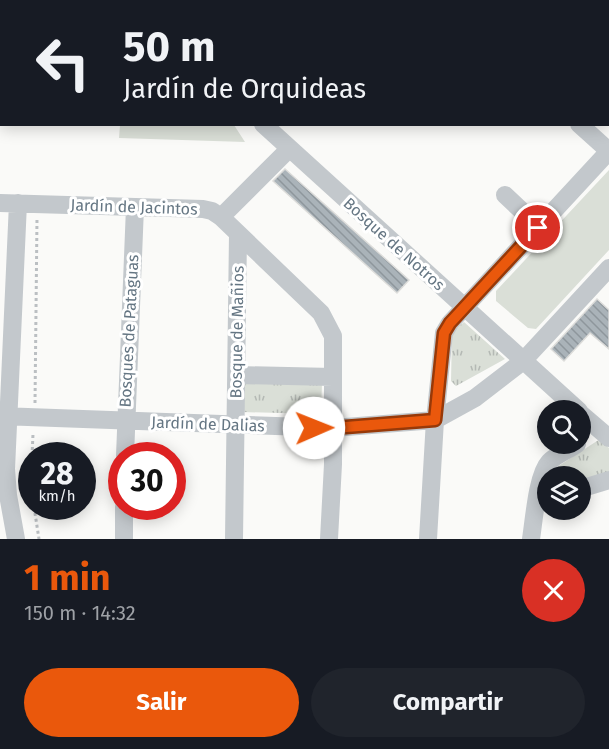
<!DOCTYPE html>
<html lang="es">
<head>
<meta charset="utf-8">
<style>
	body { margin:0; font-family:"Fira Sans",sans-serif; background:#20242c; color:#f1f3f6; height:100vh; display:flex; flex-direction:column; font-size:22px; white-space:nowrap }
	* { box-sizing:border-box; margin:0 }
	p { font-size:20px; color:#9ea1a6 }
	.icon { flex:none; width:33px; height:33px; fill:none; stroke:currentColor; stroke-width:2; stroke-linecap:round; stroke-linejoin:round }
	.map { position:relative; height:539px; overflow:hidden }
	.sheet { display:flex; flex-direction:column; background:#171b24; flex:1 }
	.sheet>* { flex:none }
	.hud { position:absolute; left:0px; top:0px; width:609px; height:126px; box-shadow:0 3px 15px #0003; background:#171b24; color:#f1f3f6; overflow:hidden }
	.buttons { position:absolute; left:537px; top:400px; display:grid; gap:12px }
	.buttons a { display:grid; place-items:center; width:54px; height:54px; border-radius:50%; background:#171b24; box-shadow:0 3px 15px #0003; font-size:30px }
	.speed { position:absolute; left:18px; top:442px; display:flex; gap:12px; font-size:30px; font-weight:700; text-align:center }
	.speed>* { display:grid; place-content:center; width:78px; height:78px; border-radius:50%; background:#171b24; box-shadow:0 3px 15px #0003; line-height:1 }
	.speed small { font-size:15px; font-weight:400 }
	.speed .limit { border:9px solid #d22; background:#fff; color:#111 }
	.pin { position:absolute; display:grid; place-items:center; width:51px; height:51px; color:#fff; margin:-26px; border:3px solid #fff; border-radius:50%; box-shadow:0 2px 6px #0007 }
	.me { position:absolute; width:66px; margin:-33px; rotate:89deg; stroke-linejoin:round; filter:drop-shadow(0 0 4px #0008) }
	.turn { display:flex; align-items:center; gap:21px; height:126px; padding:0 24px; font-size:27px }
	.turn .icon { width:78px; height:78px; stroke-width:2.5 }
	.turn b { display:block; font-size:42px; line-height:51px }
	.round { display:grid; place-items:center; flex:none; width:63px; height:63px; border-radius:32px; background:#20242c }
	.summary { display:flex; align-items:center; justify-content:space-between; height:102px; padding:0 24px }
	h1 { font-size:36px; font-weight:700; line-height:45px; color:#ea580c }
	.primary-button { display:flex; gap:12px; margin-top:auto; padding:12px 24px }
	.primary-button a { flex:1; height:69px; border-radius:36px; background:#ea580c; color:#fff; font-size:24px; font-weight:700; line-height:69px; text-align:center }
	.primary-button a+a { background:#20242c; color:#f1f3f6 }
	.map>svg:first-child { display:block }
	.grass { fill:url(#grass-tufts) }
	.green { fill:#dadfd7 }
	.building { fill:url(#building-back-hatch); stroke:#dcdcda; stroke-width:1.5 }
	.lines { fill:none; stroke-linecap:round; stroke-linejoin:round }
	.path { stroke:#bbbfc2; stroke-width:3; stroke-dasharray:3 3; stroke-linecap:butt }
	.minor { stroke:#c3c8cc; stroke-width:18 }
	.route-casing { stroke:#983908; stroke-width:15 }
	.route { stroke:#ea580c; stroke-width:10 }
	.labels { text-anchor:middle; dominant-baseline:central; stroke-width:6; stroke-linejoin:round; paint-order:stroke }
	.street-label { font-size:16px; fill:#657683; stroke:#fff }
</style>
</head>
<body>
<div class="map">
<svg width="609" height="539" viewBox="0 0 609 539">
	<defs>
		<pattern id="grass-tufts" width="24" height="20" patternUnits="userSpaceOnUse" patternTransform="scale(1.5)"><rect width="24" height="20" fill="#dadfd7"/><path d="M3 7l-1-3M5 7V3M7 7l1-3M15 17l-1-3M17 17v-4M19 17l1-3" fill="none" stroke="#b4b9b4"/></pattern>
		<pattern id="building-back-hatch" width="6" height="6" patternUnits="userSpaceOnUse" patternTransform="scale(1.5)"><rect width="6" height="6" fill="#aab3b9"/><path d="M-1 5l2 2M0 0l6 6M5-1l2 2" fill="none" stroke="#8e969c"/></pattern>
	</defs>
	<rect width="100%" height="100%" fill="#fafaf8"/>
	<path class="grass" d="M464,322L505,359L456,386L451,381L452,333Z
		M242,383L322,384L321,409L316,414L242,412Z
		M600,439L609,448V474L581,482L580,477H549L554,469Z"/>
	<path class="green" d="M234,125L245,142L119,138L120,125Z
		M609,170V250L536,329L528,328L496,301V291Z"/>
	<path class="building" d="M285,169L409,280L397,293L273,181Z
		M597,299L609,310V349L590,333L564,361L551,349Z"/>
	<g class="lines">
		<path class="path" d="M35,403L37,218
			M32,456L33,434
			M34,507L39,539"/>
		<path class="minor" d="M263,124L579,411
			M579,124L609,151
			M505,195L539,227
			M0,203L203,209L212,211L221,217L321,313L333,336V464L329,539
			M221,217L289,149
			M237,375L333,377
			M580,413L609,438
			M0,416L333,428L435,420L475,398L523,361L609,268
			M125,456L135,207
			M580,489L609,480
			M16,539L8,495L6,469L18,203
			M124,539V507
			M234,539L238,234
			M428,539L435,420L444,333L450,323L609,151
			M531,539C534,521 537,475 549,462C557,454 569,450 577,444"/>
	</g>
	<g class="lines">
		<defs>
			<path id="route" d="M314,428H333L435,420L444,333L450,323L538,228"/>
		</defs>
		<use href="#route" class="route-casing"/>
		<use href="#route" class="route"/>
	</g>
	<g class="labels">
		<g class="street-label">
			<text transform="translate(134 207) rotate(2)">Jardín de Jacintos</text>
			<text transform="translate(394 244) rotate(42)">Bosque de Notros</text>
			<text transform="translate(129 331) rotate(-87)">Bosques de Pataguas</text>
			<text transform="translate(237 332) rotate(-89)">Bosque de Mañios</text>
			<text transform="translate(208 424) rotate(2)">Jardín de Dalias</text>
		</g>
	</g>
</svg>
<div class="buttons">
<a><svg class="icon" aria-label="search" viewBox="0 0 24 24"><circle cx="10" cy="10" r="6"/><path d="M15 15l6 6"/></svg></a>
<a><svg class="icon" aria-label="layers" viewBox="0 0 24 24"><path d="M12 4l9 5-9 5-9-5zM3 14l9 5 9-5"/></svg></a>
</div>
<div class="speed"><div>28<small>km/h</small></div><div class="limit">30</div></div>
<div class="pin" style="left:538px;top:228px;background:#d93025"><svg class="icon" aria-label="arrive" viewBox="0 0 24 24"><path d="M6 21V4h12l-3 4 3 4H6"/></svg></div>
<svg class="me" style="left:314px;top:428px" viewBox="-20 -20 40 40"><circle r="19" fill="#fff"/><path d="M0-13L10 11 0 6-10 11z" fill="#ea580c"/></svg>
<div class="hud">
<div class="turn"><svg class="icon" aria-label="left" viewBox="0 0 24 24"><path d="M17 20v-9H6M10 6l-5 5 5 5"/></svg><div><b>50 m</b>Jardín de Orquideas</div></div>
</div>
</div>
<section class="sheet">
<div class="summary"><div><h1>1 min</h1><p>150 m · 14:32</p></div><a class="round" style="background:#d93025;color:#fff"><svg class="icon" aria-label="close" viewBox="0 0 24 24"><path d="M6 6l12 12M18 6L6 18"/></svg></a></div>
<div class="primary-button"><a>Salir</a><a>Compartir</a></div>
</section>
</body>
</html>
